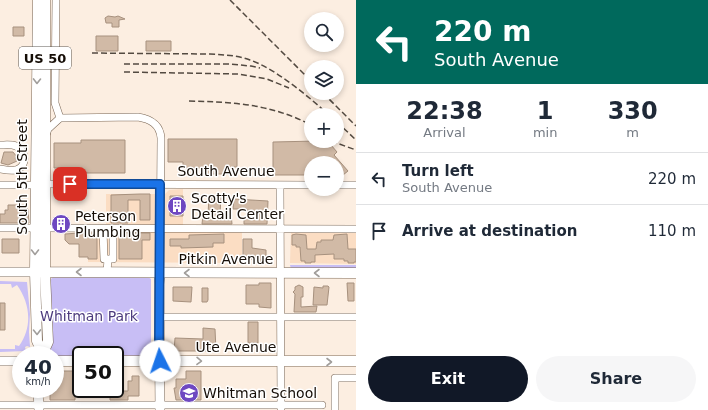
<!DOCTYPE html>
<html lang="en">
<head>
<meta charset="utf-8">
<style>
	body { margin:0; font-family:"DejaVu Sans",sans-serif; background:#f6f6f7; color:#1f2937; height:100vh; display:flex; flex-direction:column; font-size:15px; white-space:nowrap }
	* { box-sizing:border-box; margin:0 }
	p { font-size:13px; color:#747a83 }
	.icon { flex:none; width:22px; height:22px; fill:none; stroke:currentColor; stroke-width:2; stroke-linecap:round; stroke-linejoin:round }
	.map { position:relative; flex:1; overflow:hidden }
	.drawer { display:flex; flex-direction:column; background:#fff; width:352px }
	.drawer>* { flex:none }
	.top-card { background:#00695c; color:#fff; overflow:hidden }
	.fabs { position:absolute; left:304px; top:12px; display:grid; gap:8px }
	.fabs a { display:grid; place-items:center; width:40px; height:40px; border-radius:50%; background:#fff; box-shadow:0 2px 6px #0003; font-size:20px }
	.speed { position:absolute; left:12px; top:346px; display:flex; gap:8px; font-size:20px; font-weight:700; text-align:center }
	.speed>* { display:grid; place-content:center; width:52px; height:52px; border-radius:50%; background:#fff; box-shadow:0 2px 6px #0003; line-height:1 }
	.speed small { font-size:10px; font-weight:400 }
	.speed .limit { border:2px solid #111; border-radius:6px; background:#fff; color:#111 }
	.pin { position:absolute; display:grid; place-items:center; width:34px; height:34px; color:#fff; margin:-17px; border-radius:8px; box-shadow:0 2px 6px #0006 }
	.me { position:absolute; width:44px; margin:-22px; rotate:356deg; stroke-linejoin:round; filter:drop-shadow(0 0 3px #0008) }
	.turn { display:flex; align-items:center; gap:14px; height:84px; padding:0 12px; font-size:18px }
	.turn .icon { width:52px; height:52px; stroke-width:2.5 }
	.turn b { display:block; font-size:28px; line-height:34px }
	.eta { display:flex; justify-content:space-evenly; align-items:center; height:68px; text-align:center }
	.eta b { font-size:24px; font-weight:800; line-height:28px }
	.primary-button { display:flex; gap:8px; margin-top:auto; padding:8px 12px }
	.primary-button a { flex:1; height:46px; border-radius:24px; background:#111827; color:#fff; font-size:16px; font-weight:800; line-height:46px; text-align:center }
	.primary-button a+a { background:#f6f6f7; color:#1f2937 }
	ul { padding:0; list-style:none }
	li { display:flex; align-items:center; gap:12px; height:52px; padding:0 12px; border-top:1px solid #e0e1e3 }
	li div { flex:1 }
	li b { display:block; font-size:15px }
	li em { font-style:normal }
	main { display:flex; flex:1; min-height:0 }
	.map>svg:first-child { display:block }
	.built { fill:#fbddc3 }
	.green { fill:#c8bef5 }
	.building { fill:#d1baa6; stroke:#a7917e }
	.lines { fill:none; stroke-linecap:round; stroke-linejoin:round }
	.minor-casing { stroke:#7a6654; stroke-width:8 }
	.major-casing { stroke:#7a6654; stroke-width:10 }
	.highway-casing { stroke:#7a6654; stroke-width:11 }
	.minor { stroke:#fff; stroke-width:7 }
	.major { stroke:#fff; stroke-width:9 }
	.highway { stroke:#fff; stroke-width:10 }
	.rail { stroke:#534a41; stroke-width:1.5; stroke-dasharray:6 3; stroke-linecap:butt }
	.oneway { stroke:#a19e9b }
	.route-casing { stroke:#114b97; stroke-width:10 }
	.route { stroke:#1a73e8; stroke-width:7 }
	.labels { text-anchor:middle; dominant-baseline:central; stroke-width:3; stroke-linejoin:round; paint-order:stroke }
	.shield { fill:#fff; stroke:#5b5651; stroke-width:1 }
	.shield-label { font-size:13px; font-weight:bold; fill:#150d06 }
	.street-label { font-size:14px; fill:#150d06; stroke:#fff }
	.poi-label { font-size:14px; fill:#150d06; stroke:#fff; text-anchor:start }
	.park-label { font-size:14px; fill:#4c3a7d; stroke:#fff }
</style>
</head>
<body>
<main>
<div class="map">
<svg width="356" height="410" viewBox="0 0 356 410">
	<rect width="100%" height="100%" fill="#fceee1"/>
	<path class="built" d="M183,189V231L242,232V263L88,262V231L106,226V194H165L169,190Z
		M291,231L356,232V264L290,263Z"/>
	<path class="green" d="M290,265H356V269H291Z
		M53,277H148L151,279V356L81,355V356L55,357V355H50L49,281Z
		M0,281L27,282L30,314L29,332L30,347L27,346L25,347L26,351L0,352V349H15V345L19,346C33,327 30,303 17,285L12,288L11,284H0Z"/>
	<path class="building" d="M108,16L115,17L118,16L125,19L119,20V27H112V23H106L105,18Z
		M13,27H24V36H13Z
		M96,36H118V51H96Z
		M146,41H171V51H146Z
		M168,139H237V167H232V174H202V168H183V162H168Z
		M81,140H125V173H62V168H54V143H81Z
		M317,141L331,143V145L337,152L334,155L348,171L343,175H337V163H311V175H273V142Z
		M4,152H13L17,157L15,158L17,161L8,165L1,163Z
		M140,194H150V220H140V200H128V223H111V195Z
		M170,196H183V216H170Z
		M209,196H221L220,214H231L232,224H202L203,215H208Z
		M234,199L268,201L267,224H244V218H247V209H233Z
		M8,205H24L28,209L29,223H0V214H5V210H8Z
		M79,233H97V259H88V257H79V244H69L65,240V234Z
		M119,233H150V240H142V259H119Z
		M224,234V243H213V247L181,248V246H170V239H189V235Z
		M296,234L306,235L307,249H316L317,242H321V240H333L334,235L347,234L348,249H356V262H354V263H348V261H344V259H334V254L315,255V262H311V263H305V261H301L300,247H296V245H292V235Z
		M2,239H19V253H2Z
		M243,239H252V248L266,250V262H259L260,259H243Z
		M259,283H271V308L259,307V304H246V285H259Z
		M347,283H354V301H348Z
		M299,285L303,287V297H301V307L317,306L316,312H294L295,294L293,292L295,290V287Z
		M323,286H328L329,287L327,305H313L314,287L323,288Z
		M173,287H192L191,302L173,301Z
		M202,288H208V300L207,302H202Z
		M0,303H5V330H0Z
		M248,322H258V343H248Z
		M203,328L215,329L216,351H174L175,338L203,339Z
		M55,371H75V400H50V389H55Z
		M186,371H201V400H176L174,388H176V379H186Z
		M132,376H139V396H128V400H110V391H128V381H132Z"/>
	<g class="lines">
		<defs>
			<path id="minor" d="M56,0L55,103L60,118
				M46,135L48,129L60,118L138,117C150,119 160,124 161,138L160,273
				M0,145C5,145 11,144 16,146C26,151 28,166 16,170C11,171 5,170 0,169
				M45,184L311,185
				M0,185H36
				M280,185L281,408
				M337,185H356
				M0,228H35
				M45,228L356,229
				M103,229L104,259H108
				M107,272L108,259H113V229
				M159,317H356
				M0,405H322
				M335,410V378H356"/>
			<path id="major" d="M0,272H35
				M160,273L159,284L160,410
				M0,361H21
				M38,389L39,410"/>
			<path id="highway" d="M38,0L35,272L37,341L42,352
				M39,272L356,273
				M42,355L48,342L45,272V0
				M55,361H81
				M115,361H356"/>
		</defs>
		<use href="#minor" class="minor-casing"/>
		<use href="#major" class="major-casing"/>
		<use href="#highway" class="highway-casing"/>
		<use href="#minor" class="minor"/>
		<use href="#major" class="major"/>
		<use href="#highway" class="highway"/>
		<path class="rail" d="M230,0L311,81
			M92,53L210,54C224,55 237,55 250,60C276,69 309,97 329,115
			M124,64H229L251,66L260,68
			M124,72L238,74L267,79L289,88
			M323,93L356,126
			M189,101C233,102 271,104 311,125
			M337,122L356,140
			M331,141L356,150"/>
	</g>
	<defs><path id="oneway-chevron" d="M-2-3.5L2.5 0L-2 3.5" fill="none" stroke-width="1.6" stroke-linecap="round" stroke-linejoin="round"/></defs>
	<g class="oneway">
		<use href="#oneway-chevron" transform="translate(37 81) rotate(91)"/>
		<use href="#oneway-chevron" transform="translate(35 252) rotate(90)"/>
		<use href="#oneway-chevron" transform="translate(79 272) rotate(-180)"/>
		<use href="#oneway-chevron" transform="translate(187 273) rotate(-180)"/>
		<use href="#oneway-chevron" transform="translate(317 273) rotate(-180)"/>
		<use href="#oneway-chevron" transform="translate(37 332) rotate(89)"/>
		<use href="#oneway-chevron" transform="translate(199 361) rotate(1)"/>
		<use href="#oneway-chevron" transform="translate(329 362)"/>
	</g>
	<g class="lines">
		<defs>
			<path id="route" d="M70,184H160L159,352L160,361"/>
		</defs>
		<use href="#route" class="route-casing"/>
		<use href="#route" class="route"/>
	</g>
	<defs>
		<symbol id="building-disc" viewBox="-11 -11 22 22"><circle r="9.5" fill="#6e48c1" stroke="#fff"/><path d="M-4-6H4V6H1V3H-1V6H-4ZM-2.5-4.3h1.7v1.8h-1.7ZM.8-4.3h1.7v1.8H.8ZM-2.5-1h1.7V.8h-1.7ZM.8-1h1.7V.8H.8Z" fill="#fff"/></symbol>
		<symbol id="school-disc" viewBox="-11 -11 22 22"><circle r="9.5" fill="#6e48c1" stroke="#fff"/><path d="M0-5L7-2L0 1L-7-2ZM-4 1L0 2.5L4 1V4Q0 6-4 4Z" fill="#fff"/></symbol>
	</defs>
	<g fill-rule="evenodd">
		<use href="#building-disc" x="166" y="195" width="22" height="22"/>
		<use href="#building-disc" x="50" y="213" width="22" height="22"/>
		<use href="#school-disc" x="178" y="382" width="22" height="22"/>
	</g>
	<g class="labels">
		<rect class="shield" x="19" y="47" width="52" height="22" rx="3"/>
		<g class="shield-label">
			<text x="45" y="58">US 50</text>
		</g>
		<g class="street-label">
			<text x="226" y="171">South Avenue</text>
			<text transform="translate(22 177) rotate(-90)">South 5th Street</text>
			<text x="226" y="259">Pitkin Avenue</text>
			<text x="236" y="347">Ute Avenue</text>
		</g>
		<g class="poi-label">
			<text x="191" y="198">Scotty's<tspan x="191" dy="16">Detail Center</tspan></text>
			<text x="75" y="216">Peterson<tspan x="75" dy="16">Plumbing</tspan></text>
			<text x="203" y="393">Whitman School</text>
		</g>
		<g class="park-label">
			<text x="89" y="316">Whitman Park</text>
		</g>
	</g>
</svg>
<div class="fabs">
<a><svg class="icon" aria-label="search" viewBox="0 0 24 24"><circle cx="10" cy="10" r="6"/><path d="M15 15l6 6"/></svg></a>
<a><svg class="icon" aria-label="layers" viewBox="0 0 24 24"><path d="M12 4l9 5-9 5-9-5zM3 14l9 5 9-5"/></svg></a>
<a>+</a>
<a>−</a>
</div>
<div class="speed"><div>40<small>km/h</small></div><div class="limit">50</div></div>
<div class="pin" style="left:70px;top:184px;background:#d93025"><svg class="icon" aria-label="arrive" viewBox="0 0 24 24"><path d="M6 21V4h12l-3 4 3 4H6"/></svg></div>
<svg class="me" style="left:160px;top:361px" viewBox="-20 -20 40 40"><circle r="19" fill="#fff"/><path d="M0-13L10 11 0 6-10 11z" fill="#1a73e8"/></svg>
</div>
<section class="drawer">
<div class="top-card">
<div class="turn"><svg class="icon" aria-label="left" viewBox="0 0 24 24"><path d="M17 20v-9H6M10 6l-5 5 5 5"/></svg><div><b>220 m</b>South Avenue</div></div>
</div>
<div class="eta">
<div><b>22:38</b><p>Arrival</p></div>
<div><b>1</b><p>min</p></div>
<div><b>330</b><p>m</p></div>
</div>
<ul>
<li><svg class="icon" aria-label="left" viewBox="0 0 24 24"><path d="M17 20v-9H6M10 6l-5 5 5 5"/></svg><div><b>Turn left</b><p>South Avenue</p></div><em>220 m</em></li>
<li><svg class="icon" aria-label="arrive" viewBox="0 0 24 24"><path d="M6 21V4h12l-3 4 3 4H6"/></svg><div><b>Arrive at destination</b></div><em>110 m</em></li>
</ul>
<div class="primary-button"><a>Exit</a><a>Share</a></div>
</section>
</main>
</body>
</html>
